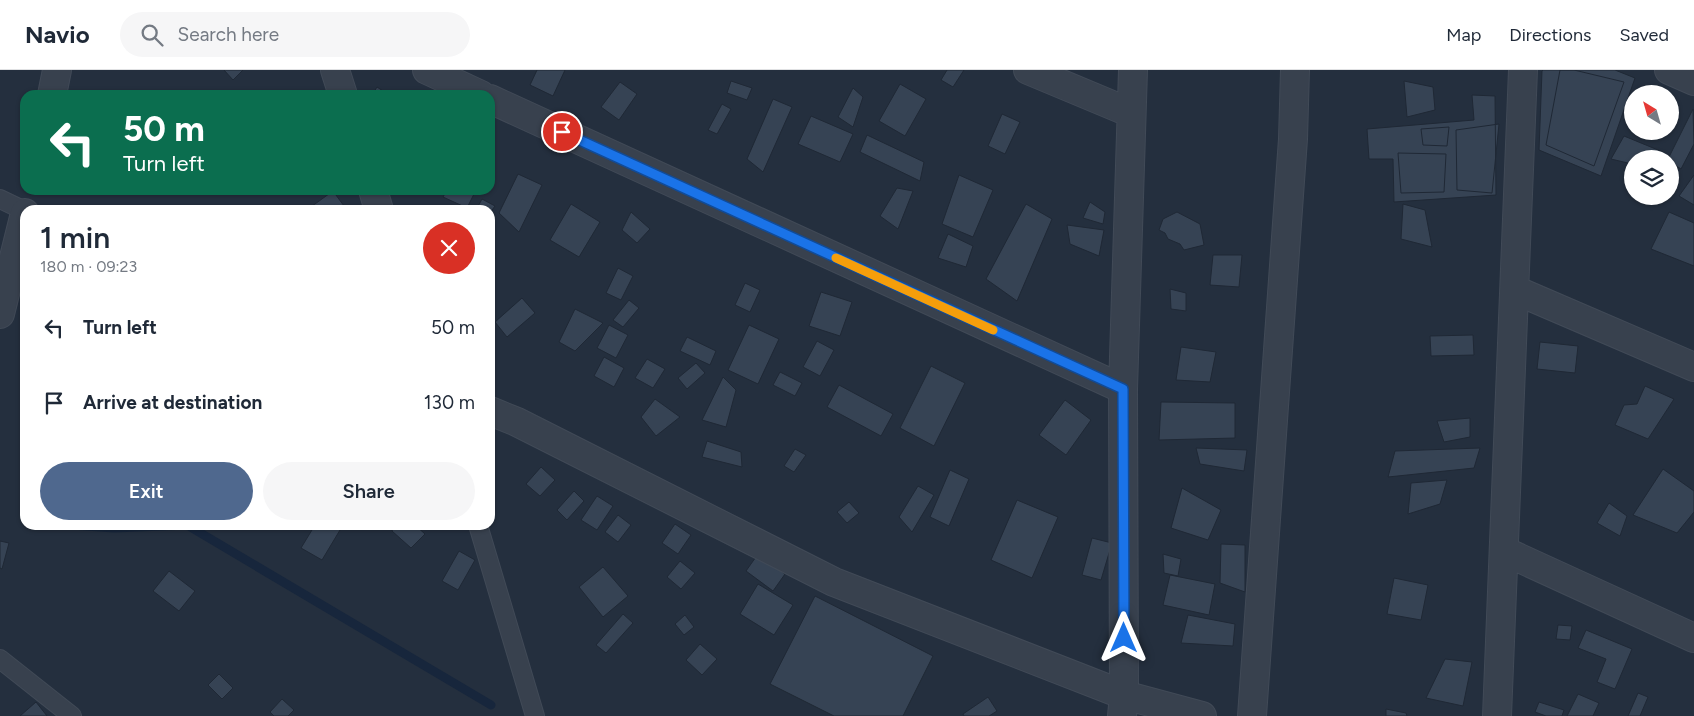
<!DOCTYPE html>
<html lang="en">
<head>
<meta charset="utf-8">
<style>
	body { margin:0; font-family:Figtree,sans-serif; background:#f6f6f7; color:#1f2937; height:100vh; display:flex; flex-direction:column; font-size:19px; white-space:nowrap }
	* { box-sizing:border-box; margin:0 }
	p { font-size:16px; color:#747a83 }
	.icon { flex:none; width:28px; height:28px; fill:none; stroke:currentColor; stroke-width:2; stroke-linecap:round; stroke-linejoin:round }
	.map { position:relative; flex:1; overflow:hidden }
	.panel { position:absolute; left:20px; top:135px; width:475px; height:325px; display:flex; flex-direction:column; background:#fff; border-radius:15px; box-shadow:0 1px 4px #0004 }
	.panel>* { flex:none }
	.banner { position:absolute; left:20px; top:20px; width:475px; height:105px; border-radius:15px; box-shadow:0 1px 4px #0004; background:#0b6e4f; color:#fff; overflow:hidden }
	.needle { width:32px; rotate:323deg }
	.buttons { position:absolute; left:1624px; top:15px; display:grid; gap:10px }
	.buttons a { display:grid; place-items:center; width:55px; height:55px; border-radius:50%; background:#fff; box-shadow:0 1px 4px #0004; font-size:25px }
	.pin { position:absolute; display:grid; place-items:center; width:42px; height:42px; color:#fff; margin:-21px; border:2px solid #fff; border-radius:50%; box-shadow:0 1px 5px #0007 }
	.me { position:absolute; width:55px; margin:-28px; rotate:0deg; stroke-linejoin:round; filter:drop-shadow(0 0 4px #0008) }
	.turn { display:flex; align-items:center; gap:18px; height:105px; padding:0 20px; font-size:22px }
	.turn .icon { width:65px; height:65px; stroke-width:2.5 }
	.turn b { display:block; font-size:35px; line-height:42px }
	.round { display:grid; place-items:center; flex:none; width:52px; height:52px; border-radius:26px; background:#f6f6f7 }
	.headline { display:flex; align-items:center; justify-content:space-between; height:85px; padding:0 20px }
	h1 { font-size:30px; font-weight:600; line-height:38px }
	.primary-button { display:flex; gap:10px; margin-top:auto; padding:10px 20px }
	.primary-button a { flex:1; height:58px; border-radius:30px; background:#4f688e; color:#fff; font-size:20px; font-weight:600; line-height:58px; text-align:center }
	.primary-button a+a { background:#f6f6f7; color:#1f2937 }
	ul { padding:0; list-style:none }
	li { display:flex; align-items:center; gap:15px; height:75px; padding:0 20px }
	li div { flex:1 }
	li b { display:block; font-size:19px }
	li em { font-style:normal }
	header { display:flex; align-items:center; gap:30px; box-sizing:border-box; height:70px; padding:0 25px; background:#fff; border-bottom:1px solid #e0e1e3 }
	header strong { font-size:24px }
	nav { display:flex; gap:28px; margin-inline-start:auto; font-size:18px }
	.search { width:350px; height:45px; background:#f6f6f7; display:flex; align-items:center; gap:12px; box-sizing:border-box; padding:0 18px; border-radius:28px; color:#747a83; font-size:19px }
	.map>svg:first-child { display:block }
	.lines { fill:none; stroke-linecap:round; stroke-linejoin:round }
	.stream { stroke:#17263c; stroke-width:9 }
	.building { fill:#364354; stroke:#1f2835 }
	.service-casing { stroke:#414a57; stroke-width:20 }
	.minor-casing { stroke:#414a57; stroke-width:30 }
	.service { stroke:#38414e; stroke-width:18 }
	.minor { stroke:#38414e; stroke-width:28 }
	.route-casing { stroke:#114b97; stroke-width:12 }
	.route { stroke:#1a73e8; stroke-width:9 }
	.slow { stroke:#f59e0b; stroke-width:9 }
</style>
</head>
<body>
<header>
<strong>Navio</strong>
<div class="search"><svg class="icon" aria-label="search" viewBox="0 0 24 24"><circle cx="10" cy="10" r="6"/><path d="M15 15l6 6"/></svg>Search here</div>
<nav><a>Map</a><a>Directions</a><a>Saved</a></nav>
</header>
<div class="map">
<svg width="1694" height="646" viewBox="0 0 1694 646">
	<rect width="100%" height="100%" fill="#242f3e"/>
	<g class="lines">
		<path class="stream" d="M72,455L114,458L187,455L491,635"/>
	</g>
	<path class="building" d="M224,0H243L233,10Z
		M537,0H565L553,26L530,15Z
		M947,0H964L953,17L941,10Z
		M1543,0H1615L1635,8L1601,106L1539,80L1542,1Z
		M1560,0H1574L1624,12L1594,96L1546,75Z
		M731,11L752,18L747,30L727,23Z
		M1404,11L1433,17L1435,40L1407,47Z
		M620,12L637,24L619,50L601,37Z
		M900,14L926,29L905,66L879,51Z
		M377,17L389,25H372Z
		M853,18L863,27L853,57L838,47Z
		M1472,25L1495,26L1496,125L1394,132L1393,89H1369L1367,59L1474,50Z
		M773,29L792,37L763,102L747,89Z
		M722,34L731,39L717,64L708,60Z
		M1693,39L1694,74L1681,99L1670,92V89H1668Z
		M1002,44L1020,52L1005,84L988,76Z
		M811,46L853,64L840,92L798,74Z
		M1499,54L1492,123L1457,120L1456,60Z
		M1449,57L1447,76L1423,75L1421,59Z
		M867,65L924,92L920,111L860,82Z
		M1624,66L1663,82L1658,89H1632V94L1611,89Z
		M1398,83L1446,84L1444,122L1401,123Z
		M518,104L542,115L519,162L499,143Z
		M959,105L993,120L973,167L942,154Z
		M1694,105V135L1679,126Z
		M897,118L913,121L898,159L880,146Z
		M447,120H476L467,138L443,127Z
		M333,121L347,140H309L308,139Z
		M482,129L495,136L490,143V140H476Z
		M1090,132L1105,142L1103,154L1083,148Z
		M571,134L600,152L579,187L550,170Z
		M1026,134L1052,149L1017,231L986,209Z
		M1403,134L1425,140L1432,177L1401,169Z
		M631,142L650,159L637,173L622,160Z
		M1177,142L1200,154L1204,175L1184,180L1180,174L1168,169L1165,163L1159,160L1163,149Z
		M1669,142L1694,153V196L1651,179Z
		M1067,155L1104,160L1099,186L1070,174Z
		M948,164L973,176L966,197L938,188Z
		M490,166L492,167L495,189L490,187Z
		M1213,185H1242L1239,217L1210,215Z
		M618,198L633,206L621,230L606,223Z
		M745,213L760,220L750,242L735,235Z
		M1170,219L1186,223V241L1171,239Z
		M821,222L852,232L840,266L809,256Z
		M522,228L535,243L507,267L495,252Z
		M629,230L639,238L623,257L613,250Z
		M575,239L603,253L575,281L559,272Z
		M609,255L628,265L616,288L597,278Z
		M749,255L779,269L758,314L728,300Z
		M1473,265L1474,285L1431,286L1430,266Z
		M687,267L716,281L710,295L680,281Z
		M817,271L834,280L820,306L803,297Z
		M1540,272L1578,276L1575,303L1537,299Z
		M1181,277L1216,282L1210,312L1176,310Z
		M604,287L624,298L614,317L594,306Z
		M647,289L665,299L653,318L635,308Z
		M696,293L705,303L687,319L678,308Z
		M931,296L965,313L934,376L900,358Z
		M780,302L802,313L795,326L773,315Z
		M723,307L736,320L726,357L702,350Z
		M839,315L893,344L881,366L827,337Z
		M1645,316L1674,329L1648,369L1615,355L1624,335L1637,334Z
		M655,329L680,347L656,366L641,347Z
		M1065,330L1091,350L1066,385L1039,365Z
		M1161,332L1235,333V368L1159,370Z
		M1470,348V367L1444,372L1437,351Z
		M707,371L741,382L742,397L702,387Z
		M1196,378L1247,380L1244,401L1200,394Z
		M1480,378L1474,398L1388,407L1395,381Z
		M795,379L806,385L794,402L784,396Z
		M541,397L555,410L540,426L526,414Z
		M1663,399L1694,421V442L1677,463L1633,445Z
		M950,400L969,409L949,456L930,447Z
		M1447,410L1440,434L1408,444L1411,413Z
		M918,416L934,425L912,462L899,447Z
		M1182,418L1221,440L1208,470L1171,458Z
		M574,421L584,431L567,450L557,440Z
		M597,426L613,436L597,460L581,450Z
		M1017,430L1058,447L1032,508L991,490Z
		M849,432L859,443L847,453L837,442Z
		M1609,433L1627,446L1620,466L1597,453Z
		M618,445L631,455L618,472L605,462Z
		M675,454L691,465L678,484L662,473Z
		M315,455H343L322,490L301,478Z
		M394,455H415L425,464L411,478L392,461Z
		M1092,468L1112,473L1101,510L1082,505Z
		M0,471L9,473L2,499L0,498Z
		M1221,474L1245,475V522L1220,513Z
		M459,481L475,490L458,520L442,511Z
		M758,484L785,504L773,521L746,501Z
		M1163,484L1181,489L1178,506L1164,503Z
		M680,491L695,503L681,519L667,507Z
		M603,497L628,526L603,547L579,517Z
		M169,501L195,521L179,541L153,521Z
		M1170,505L1215,514L1209,545L1163,535Z
		M1394,508L1428,515L1421,550L1387,544Z
		M758,514L793,535L774,565L740,544Z
		M815,526L933,586L903,646H834L770,614Z
		M623,544L633,553L606,583L596,575Z
		M685,545L694,557L684,565L675,554Z
		M1188,545L1235,554L1233,576L1181,573Z
		M1558,555L1572,556L1570,570L1556,569Z
		M1586,560L1632,579L1615,619L1597,612L1606,589L1578,578Z
		M700,574L717,589L702,605L686,590Z
		M1445,589L1472,592L1463,636L1426,628Z
		M219,604L233,618L222,629L208,615Z
		M1638,623L1648,627L1640,646H1628Z
		M1578,624L1599,633L1593,646H1567Z
		M988,627L997,641L989,646H964L963,644Z
		M282,629L294,640L288,646H274L270,642Z
		M36,632L47,646H20Z
		M1539,632L1564,640L1562,646H1546L1535,642Z
		M1386,639L1406,643L1407,646H1386Z"/>
	<g class="lines">
		<defs>
			<path id="service" d="M0,129L25,141
				M478,455L535,646
				M0,589L72,646"/>
			<path id="minor" d="M335,0L343,25
				M427,0L481,25
				M1028,0L1131,43
				M1669,0L1694,11
				M52,25L57,0
				M490,29L1123,319
				M373,120L379,140
				M1515,220L1694,297
				M0,244L25,143
				M490,341L517,352L834,512L1124,625L1202,646
				M1504,481L1694,568
				M1122,646L1124,625L1123,319L1133,0
				M1252,646L1293,69L1295,0
				M1497,646L1523,0"/>
		</defs>
		<use href="#service" class="service-casing"/>
		<use href="#minor" class="minor-casing"/>
		<use href="#service" class="service"/>
		<use href="#minor" class="minor"/>
	</g>
	<g class="lines">
		<defs>
			<path id="route" d="M562,62L1123,319L1124,568"/>
		</defs>
		<use href="#route" class="route-casing"/>
		<use href="#route" class="route"/>
		<path class="slow" d="M836,188L993,260"/>
	</g>
</svg>
<div class="buttons">
<a><svg class="needle" viewBox="-14 -14 28 28"><path d="M0-13l5 13h-10z" fill="#e53935"/><path d="M0 13l5-13h-10z" fill="#747a83"/></svg></a>
<a><svg class="icon" aria-label="layers" viewBox="0 0 24 24"><path d="M12 4l9 5-9 5-9-5zM3 14l9 5 9-5"/></svg></a>
</div>
<div class="pin" style="left:562px;top:62px;background:#d93025"><svg class="icon" aria-label="arrive" viewBox="0 0 24 24"><path d="M6 21V4h12l-3 4 3 4H6"/></svg></div>
<svg class="me" style="left:1124px;top:568px" viewBox="-20 -20 40 40"><path d="M0-17L14 15 0 8-14 15z" fill="#1a73e8" stroke="#fff" stroke-width="4"/></svg>
<div class="banner">
<div class="turn"><svg class="icon" aria-label="left" viewBox="0 0 24 24"><path d="M17 20v-9H6M10 6l-5 5 5 5"/></svg><div><b>50 m</b>Turn left</div></div>
</div>
<section class="panel">
<div class="headline"><div><h1>1 min</h1><p>180 m · 09:23</p></div><a class="round" style="background:#d93025;color:#fff"><svg class="icon" aria-label="close" viewBox="0 0 24 24"><path d="M6 6l12 12M18 6L6 18"/></svg></a></div>
<ul>
<li><svg class="icon" aria-label="left" viewBox="0 0 24 24"><path d="M17 20v-9H6M10 6l-5 5 5 5"/></svg><div><b>Turn left</b></div><em>50 m</em></li>
<li><svg class="icon" aria-label="arrive" viewBox="0 0 24 24"><path d="M6 21V4h12l-3 4 3 4H6"/></svg><div><b>Arrive at destination</b></div><em>130 m</em></li>
</ul>
<div class="primary-button"><a>Exit</a><a>Share</a></div>
</section>
</div>
</body>
</html>
